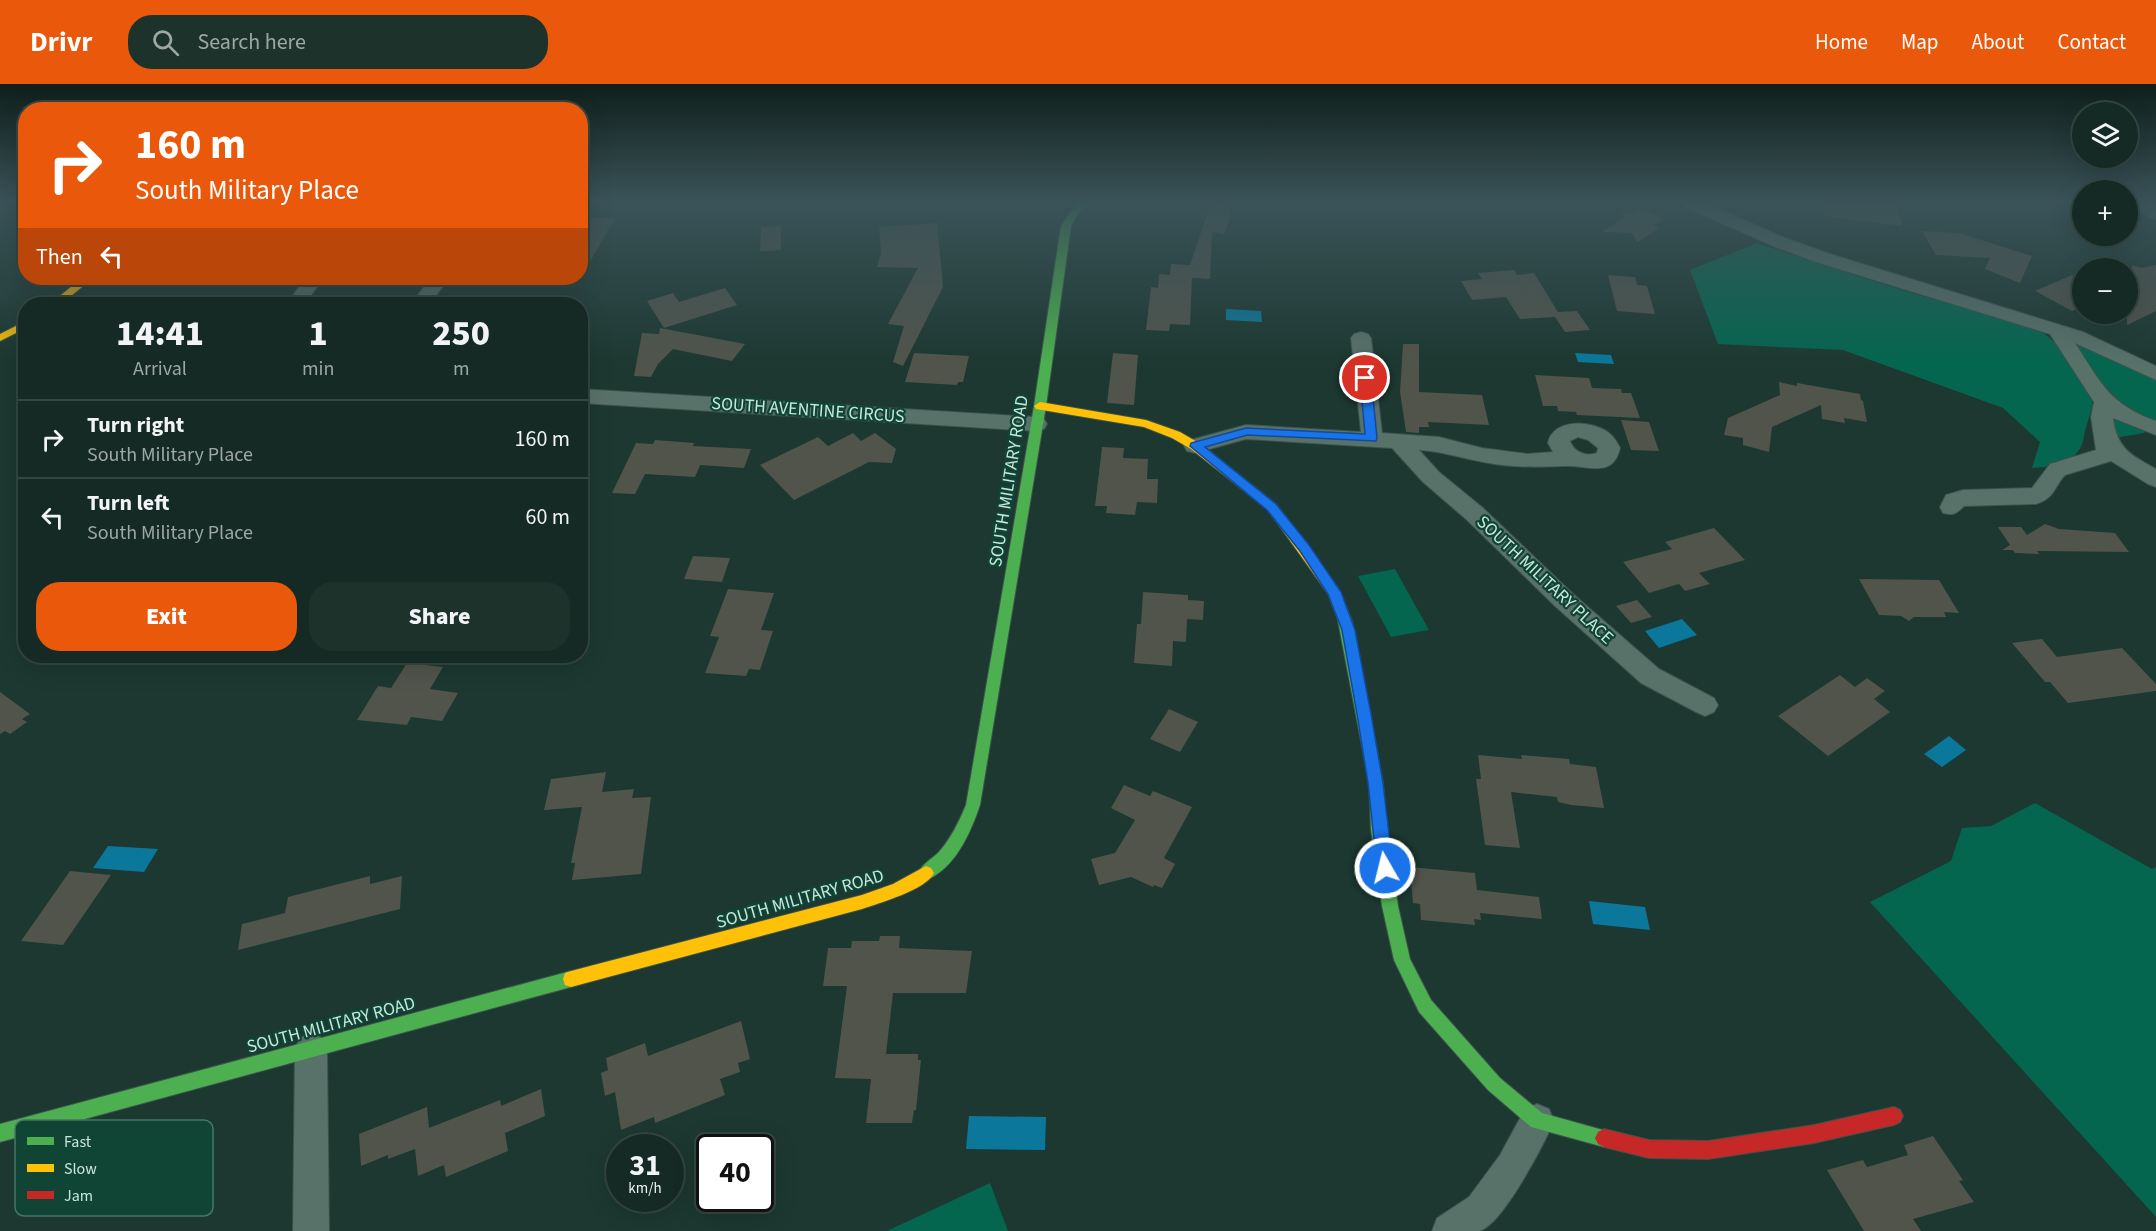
<!DOCTYPE html>
<html lang="en">
<head>
<meta charset="utf-8">
<style>
	body { margin:0; font-family:"Source Sans 3",sans-serif; background:#1e322c; color:#f1f3f6; height:100vh; display:flex; flex-direction:column; font-size:22px; white-space:nowrap }
	* { box-sizing:border-box; margin:0 }
	p { font-size:20px; color:#9da7a6 }
	.icon { flex:none; width:33px; height:33px; fill:none; stroke:currentColor; stroke-width:2; stroke-linecap:round; stroke-linejoin:round }
	.map { position:relative; flex:1; overflow:hidden }
	.drawer { position:absolute; left:18px; top:213px; width:570px; height:366px; display:flex; flex-direction:column; background:#152a24; border-radius:24px; box-shadow:0 6px 24px #0002,0 0 0 2px #344641 }
	.drawer>* { flex:none }
	.hud { position:absolute; left:18px; top:18px; width:570px; height:183px; border-radius:24px; box-shadow:0 6px 24px #0002,0 0 0 2px #344641; background:#ea580c; color:#fff; overflow:hidden }
	.tools { position:absolute; left:2072px; top:18px; display:grid; gap:12px }
	.tools a { display:grid; place-items:center; width:66px; height:66px; border-radius:50%; background:#152a24; box-shadow:0 6px 24px #0002,0 0 0 2px #344641; font-size:30px }
	.speed { position:absolute; left:606px; top:1050px; display:flex; gap:12px; font-size:30px; font-weight:700; text-align:center }
	.speed>* { display:grid; place-content:center; width:78px; height:78px; border-radius:50%; background:#152a24; box-shadow:0 6px 24px #0002,0 0 0 2px #344641; line-height:1 }
	.speed small { font-size:15px; font-weight:400 }
	.speed .limit { border:3px solid #111; border-radius:9px; background:#fff; color:#111 }
	.pin { position:absolute; display:grid; place-items:center; width:51px; height:51px; color:#fff; margin:-26px; border:3px solid #fff; border-radius:50%; box-shadow:0 2px 6px #0007 }
	.me { position:absolute; width:66px; margin:-33px; rotate:352deg; stroke-linejoin:round; filter:drop-shadow(0 0 4px #0008) }
	.turn { display:flex; align-items:center; gap:21px; height:126px; padding:0 18px; font-size:27px }
	.turn .icon { width:78px; height:78px; stroke-width:2.5 }
	.turn b { display:block; font-size:42px; line-height:51px }
	.then { display:flex; align-items:center; height:57px; padding:0 18px; background:#0003; gap:12px; font-size:22px }
	.eta { display:flex; justify-content:space-evenly; align-items:center; height:102px; text-align:center }
	.eta b { font-size:36px; font-weight:800; line-height:42px }
	.action { display:flex; gap:12px; margin-top:auto; padding:12px 18px }
	.action a { flex:1; height:69px; border-radius:24px; background:#ea580c; color:#fff; font-size:24px; font-weight:800; line-height:69px; text-align:center }
	.action a+a { background:#1e322c; color:#f1f3f6 }
	ul { padding:0; list-style:none }
	li { display:flex; align-items:center; gap:18px; height:78px; padding:0 18px; border-top:2px solid #344641 }
	li div { flex:1 }
	li b { display:block; font-size:22px }
	li em { font-style:normal }
	header { display:flex; align-items:center; gap:36px; box-sizing:border-box; height:84px; padding:0 30px; background:#ea580c; color:#fff }
	header strong { font-size:28px }
	nav { display:flex; gap:33px; margin-inline-start:auto; font-size:21px }
	.search { width:420px; height:54px; background:#1e322c; display:flex; align-items:center; gap:15px; box-sizing:border-box; padding:0 21px; border-radius:24px; color:#9da7a6; font-size:22px }
	.map>svg:first-child { display:block }
	.green { fill:#04664f }
	.water { fill:#0b779a }
	.building { fill:#50544b }
	.lines { fill:none; stroke-linecap:round; stroke-linejoin:round }
	.street-casing { stroke:#3c534b; stroke-width:2 }
	.fast-casing { stroke:#3c534b; stroke-width:2 }
	.slow-casing { stroke:#3c534b; stroke-width:2 }
	.jam-casing { stroke:#3c534b; stroke-width:2 }
	.street { fill:#587169; fill-rule:evenodd }
	.fast { fill:#4caf50; fill-rule:evenodd }
	.slow { fill:#ffc107; fill-rule:evenodd }
	.jam { fill:#c62828; fill-rule:evenodd }
	.route { fill:#1a73e8; stroke:#114b97; stroke-width:1.5 }
	.labels { text-anchor:middle; dominant-baseline:central; stroke-width:4.5; stroke-linejoin:round; paint-order:stroke }
	.street-label { font-size:18px; fill:#c7e7da; stroke:#104435 }
	.key { fill:#104435; stroke:#477567; stroke-width:1.5 }
	.key-label { font-size:16px; fill:#c7e7da }
</style>
</head>
<body>
<header>
<strong>Drivr</strong>
<div class="search"><svg class="icon" aria-label="search" viewBox="0 0 24 24"><circle cx="10" cy="10" r="6"/><path d="M15 15l6 6"/></svg>Search here</div>
<nav><a>Home</a><a>Map</a><a>About</a><a>Contact</a></nav>
</header>
<div class="map">
<svg width="2156" height="1147" viewBox="0 0 2156 1147">
	<rect width="100%" height="100%" fill="#1c3830"/>
	<path class="green" d="M1757,159C1812,177 1867,196 1922,212C1960,223 2003,229 2040,247C2055,254 2089,296 2092,313C2094,324 2086,340 2084,352C2081,378 2054,383 2032,384L2040,358L2003,324L1843,266L1718,260L1690,186Z
		M2069,257L2156,296V340L2117,323Z
		M2107,330L2143,345L2145,349L2108,355Z
		M1395,485L1429,546L1391,553L1358,492Z
		M2035,719L2152,785L2156,783V1133L1870,818L1951,777L1962,744L1991,742Z
		M990,1099L1008,1147H887Z"/>
	<path class="water" d="M1226,225L1261,227L1262,238L1226,236Z
		M1575,269L1611,271L1614,280L1578,278Z
		M1682,535L1697,551L1659,564L1645,547Z
		M1949,652L1966,666L1942,683L1924,670Z
		M108,762L158,765L144,788L93,784Z
		M1589,817L1645,823L1650,846L1593,840Z
		M969,1032L1046,1033L1045,1066L966,1065Z"/>
	<path class="building" d="M1211,119H1231L1228,129L1231,130L1224,150L1212,148L1210,195L1192,194L1190,241L1170,240L1169,247L1146,246L1151,203L1158,204L1159,190L1170,191L1171,180L1190,181Z
		M1825,119H1896L1902,142L1824,132Z
		M1640,123L1664,135L1654,141L1660,144L1637,158L1632,149L1602,148L1624,134L1619,125L1630,130Z
		M587,134H615L580,195V144Z
		M937,139L943,203L903,282L893,278L904,242L888,240L918,184L877,183L881,169L879,143Z
		M781,142V166L760,167L761,143Z
		M1922,147L1959,149L2032,172L2020,199L1985,185L1990,174L1936,171Z
		M2132,181L2142,184L2156,181V227L2127,241V188L2132,187Z
		M1514,186L1517,191L1534,189L1558,228L1577,227L1590,246L1565,248L1555,233L1520,235L1506,213L1472,216L1461,197L1482,195L1478,189Z
		M1608,191L1635,193L1637,201L1647,202L1655,230L1617,227Z
		M2072,191L2082,196V223L2072,227L2035,207Z
		M725,204L737,221L664,244L647,217L673,209L679,218Z
		M660,244L745,260L732,277L673,265L658,280L651,293L634,292L642,249L659,250Z
		M1403,260H1419V308L1482,311L1489,341L1428,338L1429,343H1419V349L1406,348L1400,308Z
		M914,269L969,272L963,298H958L957,301L905,298Z
		M1113,269L1138,271L1134,321L1107,319Z
		M1535,291L1589,294L1592,304L1621,305L1622,309H1631L1640,334L1577,331L1576,328L1558,327L1557,322H1543Z
		M1779,298L1797,302V299L1860,310L1861,316L1863,317L1867,338L1844,334L1845,339L1822,335L1821,321L1772,343L1769,368L1743,361V354L1724,351L1728,334L1780,311Z
		M1621,336L1649,338L1659,367L1631,366Z
		M853,349L861,357L875,349L896,365L892,379L869,378L794,416L760,381L818,353L828,362Z
		M655,356L694,359L693,362L751,365L744,384L700,381L695,393L645,390L635,410L612,409L636,359L653,360Z
		M1102,363L1124,364L1123,374L1148,375L1147,395H1158L1157,419L1137,418L1135,431L1106,429L1107,422H1095Z
		M2045,440L2059,445L2115,449L2129,468L2037,467L2039,470L2015,469L2013,466H2002L2010,461L1998,443H2021L2027,451Z
		M1714,444L1745,476L1699,489L1710,500L1685,507L1679,500L1649,509L1623,478L1672,465L1665,458Z
		M693,472L730,474L722,498L684,495Z
		M1859,495L1939,496L1959,529L1944,528L1946,533H1914L1909,537L1901,532L1879,531Z
		M728,505L774,509L761,546L773,547L760,586L749,585L746,592L705,589L719,553L710,552Z
		M1143,508L1188,511V516L1204,517L1203,536L1187,535L1186,558L1173,557L1172,582L1134,579L1137,540H1141Z
		M1637,516L1652,533L1631,539L1616,522Z
		M2042,555L2057,573L2122,564L2156,600V607L2068,619L2050,598H2045L2012,559Z
		M407,579L443,583L430,605L458,609L442,637L411,633L407,641L357,636L378,602L391,604Z
		M1840,591L1855,603L1867,594L1885,607L1874,615L1890,628L1828,672L1778,632Z
		M0,608L30,630L22,635L27,638L10,650L5,647L0,650Z
		M1169,625L1198,638L1180,668L1150,655Z
		M1478,671L1522,675L1521,671L1569,675L1570,680L1596,683L1604,724L1571,721L1558,718L1557,713L1511,708L1520,764L1485,761L1476,695H1481Z
		M606,688L602,708L634,705L632,714L651,713L641,790L572,796L575,779H571L582,723L544,726L551,695Z
		M1124,701L1150,712L1153,707L1192,723L1164,774L1175,780L1162,804L1154,801L1153,803L1131,793L1099,801L1091,775L1115,769L1135,736L1111,724Z
		M1410,783L1475,789L1477,806L1539,813L1542,835L1480,829L1481,836L1474,835L1475,841L1421,836L1420,820L1413,819Z
		M70,787L111,791L63,861L21,857Z
		M370,792V800L402,792L400,825L238,866L242,840L285,829L288,813Z
		M880,852H900L899,864L972,867L966,909H893L886,970H918V976H921L916,1026H914L912,1039H866L871,995L835,994L847,902H823L828,864H851L852,857H879Z
		M741,937L750,975L738,979L740,988L720,995L725,1011L655,1039L654,1033L621,1046L615,1008L605,1012L601,989L608,986L606,974L645,959L648,972Z
		M541,1005L545,1032L505,1049L508,1067L446,1093L444,1081L418,1092L415,1065L388,1075V1071L361,1082L359,1050L427,1023L429,1044L500,1016L501,1022Z
		M1933,1052L1963,1096L1959,1097L1974,1118L1913,1135L1921,1147H1864L1827,1086L1863,1076L1867,1083L1908,1071L1904,1061Z"/>
	<g class="lines">
		<defs>
			<path id="street" d="M1682,119H1706L1785,154L1830,170L2083,248L2156,282V296L2075,259C2101,299 2109,320 2156,337V351L2113,334C2117,365 2131,371 2156,385V403L2148,400L2111,377L2065,391C2054,403 2054,415 2036,420L1964,422C1957,429 1954,432 1943,429L1940,423L1946,411L1963,406L2032,404L2050,380L2096,366L2091,333L2094,318L2050,250L1816,178L1773,162L1685,123Z
				M2131,119H2152L2156,122V135L2150,134Z
				M305,194H323L305,220H287Z
				M431,194H449L430,220H411Z
				M1361,248L1368,250L1371,254L1382,349L1439,353L1482,364L1527,370L1553,368L1548,359C1553,334 1592,336 1609,349C1614,353 1617,358 1620,364C1613,395 1588,381 1566,382C1538,383 1511,384 1483,378C1461,374 1441,367 1419,366L1439,388L1483,424L1573,510L1659,585L1714,614L1718,621L1714,628L1705,632L1696,628L1641,599L1555,522L1467,436L1423,398L1392,364L1246,355L1195,369L1187,367L1184,362L1187,357L1246,341L1361,348L1351,254L1354,250ZM1578,353L1588,356L1598,364L1597,369C1586,373 1574,368 1570,357Z
				M580,305L1036,333L1044,335L1047,340L1044,345L1036,347L580,319Z
				M311,949L322,954L327,965L329,1147H293L295,965L300,954Z
				M1537,1020L1549,1025L1554,1037C1544,1060 1502,1142 1479,1147C1465,1147 1447,1147 1432,1147L1437,1134L1469,1113L1500,1071L1525,1025Z"/>
			<path id="fast" d="M1080,119H1091L1080,127L1071,142L1046,322L980,721C971,748 955,785 926,796L921,794L918,789C922,780 932,775 939,768C951,754 959,738 966,721L1034,322L1061,142L1074,123Z
				M1345,532L1352,537L1383,699L1387,746L1398,822L1410,875L1431,916L1500,994L1542,1029L1610,1048L1613,1054L1610,1060L1604,1063L1531,1043L1488,1006L1419,928L1394,876L1382,822L1371,746L1369,699L1338,537Z
				M571,887L577,889L579,895L577,901L571,903L0,1058V1040Z"/>
			<path id="slow" d="M82,194H93L61,220H50Z
				M26,237V244L0,257V250Z
				M1040,318L1146,336L1180,348L1199,359L1276,420L1339,505L1352,537L1350,541H1340L1328,510L1268,426L1191,365L1172,354L1144,343L1036,325L1034,322Z
				M926,782L931,784L934,789C926,806 879,819 862,825L571,903L565,901L563,895L565,889L571,887L862,811L893,800Z"/>
			<path id="jam" d="M1894,1023L1900,1026L1903,1032L1900,1038L1894,1041L1814,1059L1708,1075L1649,1074L1604,1063L1598,1060L1595,1054L1598,1048L1604,1045L1649,1056L1708,1057L1814,1041Z"/>
		</defs>
		<use href="#street" class="street-casing"/>
		<use href="#fast" class="fast-casing"/>
		<use href="#slow" class="slow-casing"/>
		<use href="#jam" class="jam-casing"/>
		<use href="#street" class="street"/>
		<use href="#fast" class="fast"/>
		<use href="#slow" class="slow"/>
		<use href="#jam" class="jam"/>
	</g>
	<linearGradient id="sky" x2="0" y2="1"><stop stop-color="#0f1f1a"/><stop offset="0.42" stop-color="#3a5359"/><stop offset="1" stop-color="#3a5359" stop-opacity="0"/></linearGradient>
	<rect width="2156" height="280" fill="url(#sky)"/>
	<path class="route" d="M1365,291L1371,294L1377,354L1376,357L1247,351L1205,363L1276,420L1309,461L1341,508L1355,546L1371,630L1383,699L1393,784L1390,789L1385,791L1379,789L1377,784L1368,699L1357,630L1342,546L1328,510L1300,467L1267,426L1190,362L1191,359L1246,344L1365,350L1360,294Z"/>
	<g class="labels">
		<g class="street-label">
			<text transform="translate(808 326) rotate(4)">SOUTH AVENTINE CIRCUS</text>
			<text transform="translate(1009 397) rotate(-81)">SOUTH MILITARY ROAD</text>
			<text transform="translate(1545 496) rotate(43)">SOUTH MILITARY PLACE</text>
			<text transform="translate(800 815) rotate(-16)">SOUTH MILITARY ROAD</text>
			<text transform="translate(331 941) rotate(-15)">SOUTH MILITARY ROAD</text>
		</g>
	</g>
	<rect x="15" y="1036" width="198" height="96" rx="9" class="key"/>
	<rect x="27" y="1053" width="27" height="8" fill="#4caf50"/>
	<rect x="27" y="1080" width="27" height="8" fill="#ffc107"/>
	<rect x="27" y="1107" width="27" height="8" fill="#c62828"/>
	<g class="key-label">
		<text x="64" y="1063">Fast</text>
		<text x="64" y="1090">Slow</text>
		<text x="64" y="1117">Jam</text>
	</g>
</svg>
<div class="tools">
<a><svg class="icon" aria-label="layers" viewBox="0 0 24 24"><path d="M12 4l9 5-9 5-9-5zM3 14l9 5 9-5"/></svg></a>
<a>+</a>
<a>−</a>
</div>
<div class="speed"><div>31<small>km/h</small></div><div class="limit">40</div></div>
<div class="pin" style="left:1365px;top:294px;background:#d93025"><svg class="icon" aria-label="arrive" viewBox="0 0 24 24"><path d="M6 21V4h12l-3 4 3 4H6"/></svg></div>
<svg class="me" style="left:1385px;top:784px" viewBox="-20 -20 40 40"><circle r="17" fill="#1a73e8" stroke="#fff" stroke-width="3"/><path d="M0-11L8 9 0 5-8 9z" fill="#fff"/></svg>
<div class="hud">
<div class="turn"><svg class="icon" aria-label="right" viewBox="0 0 24 24"><path d="M7 20v-9h11M14 6l5 5-5 5"/></svg><div><b>160 m</b>South Military Place</div></div>
<div class="then">Then<svg class="icon" aria-label="left" viewBox="0 0 24 24"><path d="M17 20v-9H6M10 6l-5 5 5 5"/></svg></div>
</div>
<section class="drawer">
<div class="eta">
<div><b>14:41</b><p>Arrival</p></div>
<div><b>1</b><p>min</p></div>
<div><b>250</b><p>m</p></div>
</div>
<ul>
<li><svg class="icon" aria-label="right" viewBox="0 0 24 24"><path d="M7 20v-9h11M14 6l5 5-5 5"/></svg><div><b>Turn right</b><p>South Military Place</p></div><em>160 m</em></li>
<li><svg class="icon" aria-label="left" viewBox="0 0 24 24"><path d="M17 20v-9H6M10 6l-5 5 5 5"/></svg><div><b>Turn left</b><p>South Military Place</p></div><em>60 m</em></li>
</ul>
<div class="action"><a>Exit</a><a>Share</a></div>
</section>
</div>
</body>
</html>
